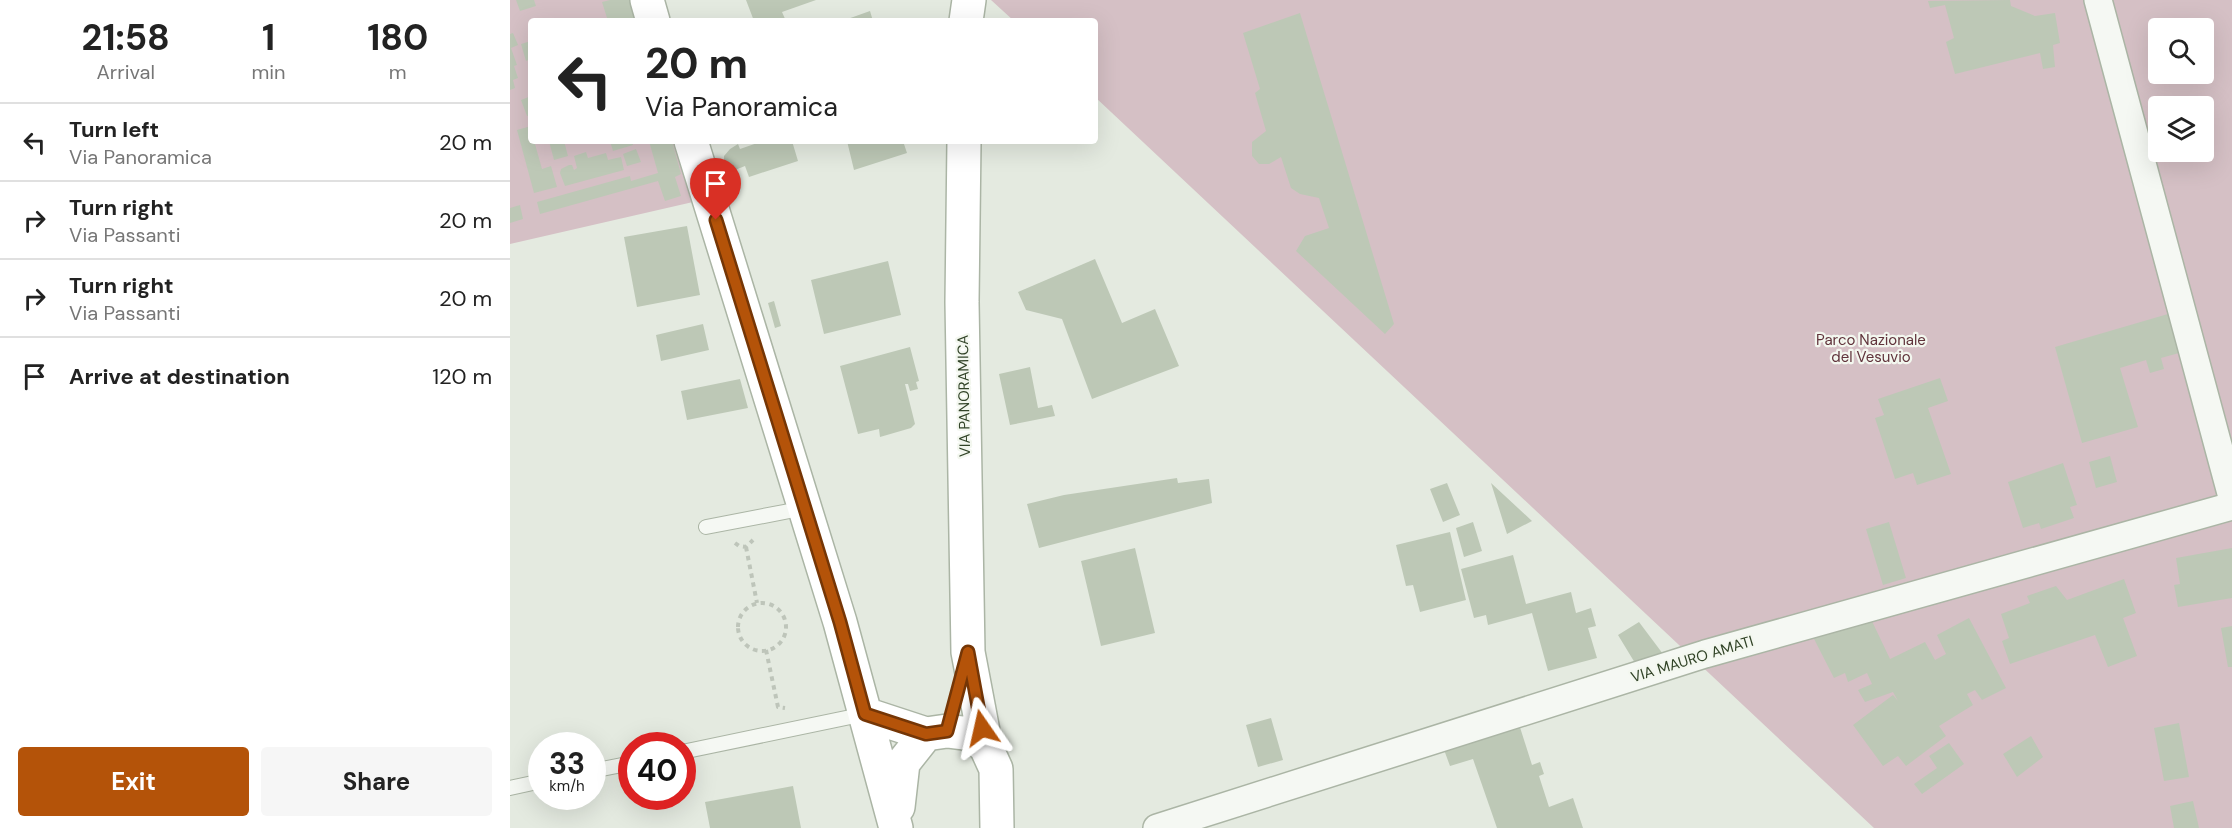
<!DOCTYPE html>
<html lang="en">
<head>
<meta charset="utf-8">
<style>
	body { margin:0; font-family:"DM Sans",sans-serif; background:#f6f6f6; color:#222; height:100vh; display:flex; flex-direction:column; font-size:22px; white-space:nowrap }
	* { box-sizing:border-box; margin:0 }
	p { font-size:20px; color:#767676 }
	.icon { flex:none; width:33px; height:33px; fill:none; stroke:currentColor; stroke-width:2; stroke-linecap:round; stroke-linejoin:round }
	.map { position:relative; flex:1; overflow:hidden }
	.side { display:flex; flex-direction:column; background:#fff; width:510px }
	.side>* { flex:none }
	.top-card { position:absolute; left:18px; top:18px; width:570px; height:126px; border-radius:6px; box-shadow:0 6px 24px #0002; background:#fff; color:#222; overflow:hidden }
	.tools { position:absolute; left:1638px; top:18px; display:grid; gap:12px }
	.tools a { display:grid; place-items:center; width:66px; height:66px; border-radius:6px; background:#fff; box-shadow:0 6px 24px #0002; font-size:30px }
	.speed { position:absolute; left:18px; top:732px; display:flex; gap:12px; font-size:30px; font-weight:700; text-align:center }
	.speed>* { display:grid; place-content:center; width:78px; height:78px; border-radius:50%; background:#fff; box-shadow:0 6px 24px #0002; line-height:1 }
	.speed small { font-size:15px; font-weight:400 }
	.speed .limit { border:9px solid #d22; background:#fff; color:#111 }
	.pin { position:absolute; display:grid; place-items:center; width:51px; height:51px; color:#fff; margin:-62px -26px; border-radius:50% 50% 50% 0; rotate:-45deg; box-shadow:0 0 6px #0007 }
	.pin .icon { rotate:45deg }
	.me { position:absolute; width:66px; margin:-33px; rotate:349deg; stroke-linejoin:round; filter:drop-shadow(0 0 4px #0008) }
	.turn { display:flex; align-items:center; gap:21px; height:126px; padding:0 18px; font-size:27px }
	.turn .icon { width:78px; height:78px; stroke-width:2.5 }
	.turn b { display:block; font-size:42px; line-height:51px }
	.eta { display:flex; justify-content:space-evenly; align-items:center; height:102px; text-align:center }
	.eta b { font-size:36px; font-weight:700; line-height:42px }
	.cta { display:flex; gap:12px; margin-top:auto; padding:12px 18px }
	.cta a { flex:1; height:69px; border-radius:6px; background:#b45309; color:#fff; font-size:24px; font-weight:700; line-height:69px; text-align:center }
	.cta a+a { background:#f6f6f6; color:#222 }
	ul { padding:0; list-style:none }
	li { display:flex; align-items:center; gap:18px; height:78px; padding:0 18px; border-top:2px solid #e0e0e0 }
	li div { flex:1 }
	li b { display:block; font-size:22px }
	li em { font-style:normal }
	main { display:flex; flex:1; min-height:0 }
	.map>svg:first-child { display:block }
	.green { fill:#d5c0c5; fill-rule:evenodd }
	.building { fill:#bdc8b6 }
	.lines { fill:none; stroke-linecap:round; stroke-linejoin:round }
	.lane-casing { stroke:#abb5a5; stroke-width:16 }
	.street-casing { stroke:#abb5a5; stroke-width:30 }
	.secondary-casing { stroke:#abb5a5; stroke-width:36 }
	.path { stroke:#bec5ba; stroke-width:4; stroke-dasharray:4.5 4.5; stroke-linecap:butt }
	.lane { stroke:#f5f8f3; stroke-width:14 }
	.street { stroke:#f5f8f3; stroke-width:27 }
	.secondary { stroke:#fff; stroke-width:33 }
	.route-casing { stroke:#753606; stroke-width:15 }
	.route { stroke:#b45309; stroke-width:10 }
	.labels { text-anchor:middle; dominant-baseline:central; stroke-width:4.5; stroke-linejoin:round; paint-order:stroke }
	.park-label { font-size:15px; fill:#60333b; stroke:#f3f7ef }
	.street-label { font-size:15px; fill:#314327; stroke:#f3f7ef }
</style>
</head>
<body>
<main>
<section class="side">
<div class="eta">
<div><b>21:58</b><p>Arrival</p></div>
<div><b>1</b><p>min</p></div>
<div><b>180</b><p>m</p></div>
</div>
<ul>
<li><svg class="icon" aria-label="left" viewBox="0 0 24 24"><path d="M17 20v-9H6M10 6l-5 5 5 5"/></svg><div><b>Turn left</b><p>Via Panoramica</p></div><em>20 m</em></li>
<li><svg class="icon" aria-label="right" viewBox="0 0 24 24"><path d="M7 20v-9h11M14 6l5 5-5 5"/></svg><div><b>Turn right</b><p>Via Passanti</p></div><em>20 m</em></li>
<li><svg class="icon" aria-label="right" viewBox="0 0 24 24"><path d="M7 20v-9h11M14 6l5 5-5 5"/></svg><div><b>Turn right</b><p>Via Passanti</p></div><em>20 m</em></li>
<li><svg class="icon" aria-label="arrive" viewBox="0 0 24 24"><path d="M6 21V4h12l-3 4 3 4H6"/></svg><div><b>Arrive at destination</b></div><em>120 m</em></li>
</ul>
<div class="cta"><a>Exit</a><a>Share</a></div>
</section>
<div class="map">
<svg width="1722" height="828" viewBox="0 0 1722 828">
	<rect width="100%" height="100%" fill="#e4eae0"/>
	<path class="green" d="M0,0H120L127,21H21V141H164L183,202L0,244Z
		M481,0H1722V828H1364L585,97V21H504ZM1648,28H1694V74H1648ZM1648,106H1694V152H1648Z"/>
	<path class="building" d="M6,0H24L26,6L10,11Z
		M100,0H121L127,21H98L92,2Z
		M236,0H306L272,12L276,21H244Z
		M1500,0L1501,6L1525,16L1545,13L1550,43L1543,45L1545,67L1533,69L1530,53L1445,74L1436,42L1444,38L1435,5L1420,8L1418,1Z
		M360,11L363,21H332Z
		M790,13L884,324L875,334L786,251L795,236L819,228L809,198L790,194L781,188L771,157L759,164H749L742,156V142L756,131L745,93L750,89L733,33Z
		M3,33L8,45L1,48L7,65L4,66L8,78L3,80L5,88L0,90V34Z
		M21,41V59L16,61L11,44Z
		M21,96V115L17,116L11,100Z
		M21,126V141H34L25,144L32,169L41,166L47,187L24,193L7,130Z
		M39,141H54L58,156L44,160Z
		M100,141H122L123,145L103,151Z
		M139,141H162L171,174L165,177L171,196L155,201L148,181L30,214L27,202L120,176L121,181L148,173Z
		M253,141H282L288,161L239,177L235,166L225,170L229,179L221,182L214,164V156L220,149L228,144L230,149Z
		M337,141H393L397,153L344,170Z
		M126,149L131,162L117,166L113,154Z
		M76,152L78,158L96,153L98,160L111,157L114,170L55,186L50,173L51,169L59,165H62L64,170L67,168L64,156Z
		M10,205L13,219L0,223V208Z
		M177,226L190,295L127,307L114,237Z
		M585,259L612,323L645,309L669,366L582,399L552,319L516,310L508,292Z
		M378,261L391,315L314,334L301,280Z
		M264,301L271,326L265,328L258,303Z
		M1658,314L1669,353L1651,358L1654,369L1640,373L1636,360L1610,368L1628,427L1572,443L1545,347Z
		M193,324L199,350L151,361L146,335Z
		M400,347L409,381L406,382L408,389L400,391L398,384H395L405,424L401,428L370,437L369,429L348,434L330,366Z
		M520,367L528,408L542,405L545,416L500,425L489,374Z
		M1430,378L1438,401L1418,408L1441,474L1407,485L1403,473L1385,479L1365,418L1374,415L1368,399Z
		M230,379L238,408L177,420L171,391Z
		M1600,456L1607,482L1586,488L1579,462Z
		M1553,463L1567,505L1560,507L1564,518L1531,529L1529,523L1513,528L1498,482Z
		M667,478L668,483L699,479L702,503L529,548L517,504L554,495Z
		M937,483L950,515L933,522L920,489Z
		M981,483L1022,521L997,534Z
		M963,522L972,551L954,557L946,528Z
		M1379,522L1396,578L1373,585L1356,529Z
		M940,532L956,600L910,612L903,585L896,586L886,545Z
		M625,548L645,633L591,646L571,561Z
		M1722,548V598L1668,607L1664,585L1670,584L1666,558Z
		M1003,555L1016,604L1061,592L1066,613L1081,608L1086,626L1078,628L1087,658L1038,671L1022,613L978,625L976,615L964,618L951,569Z
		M1614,579L1626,613L1613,618L1627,656L1598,667L1585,635L1500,664L1492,641L1499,638L1491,614L1520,603L1517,596L1546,586L1557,600Z
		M1360,617L1380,659L1415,642L1425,660L1436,654L1427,635L1459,618L1496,688L1472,700L1465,690L1457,694L1463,705L1429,726L1436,736L1396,766L1388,756L1373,766L1343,725L1383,695L1388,701L1383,692L1355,702L1348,690L1362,684L1357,673L1338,682L1335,673L1324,678L1301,633Z
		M1129,622L1153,654L1125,663L1108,635Z
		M1722,626V667H1718L1711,628Z
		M761,718L773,760L748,767L736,725Z
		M1008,721L1022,765L1030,762L1034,774L1029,776L1039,807L1063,798L1073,828H987L963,759L940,766L933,747Z
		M1669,723L1679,777L1654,781L1644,728Z
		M1521,736L1533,757L1507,777L1493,754Z
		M1439,743L1454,764L1412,794L1404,784L1427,768L1419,756Z
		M283,786L291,828H200L195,802Z
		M1683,801L1689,828H1664L1660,806Z"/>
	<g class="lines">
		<defs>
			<path id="lane" d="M196,527L295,508
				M172,752L355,714
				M82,771L122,763
				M0,788L32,781"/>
			<path id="street" d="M1588,0L1722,497
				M647,828L1195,654L1722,506"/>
			<path id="secondary" d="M137,0L143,21
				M456,21L459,0
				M181,141L330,622L386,828
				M454,141L452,302L458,652L476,747
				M355,714L416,734L437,731L461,734L476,747L486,769L487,828
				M388,807L393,763L416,734"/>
		</defs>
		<use href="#lane" class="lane-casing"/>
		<use href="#street" class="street-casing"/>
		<use href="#secondary" class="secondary-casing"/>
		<path class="path" d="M225,543L229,546L236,547L243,540
			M236,547L247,603
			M228 627a24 24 0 1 1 48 0a24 24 0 1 1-48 0Z
			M256,650L268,707L275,708"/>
		<use href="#lane" class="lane"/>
		<use href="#street" class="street"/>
		<use href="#secondary" class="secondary"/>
	</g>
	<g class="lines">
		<defs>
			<path id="route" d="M206,220L330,622L355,714L416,734L437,731L458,652L472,728"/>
		</defs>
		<use href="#route" class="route-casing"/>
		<use href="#route" class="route"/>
	</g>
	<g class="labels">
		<g class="park-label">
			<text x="1361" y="340">Parco Nazionale<tspan x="1361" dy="17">del Vesuvio</tspan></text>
		</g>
		<g class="street-label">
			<text transform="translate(454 396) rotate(-91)">VIA PANORAMICA</text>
			<text transform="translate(1182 659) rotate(-17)">VIA MAURO AMATI</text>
		</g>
	</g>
</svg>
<div class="tools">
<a><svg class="icon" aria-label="search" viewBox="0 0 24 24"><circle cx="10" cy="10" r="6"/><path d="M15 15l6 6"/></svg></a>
<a><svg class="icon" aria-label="layers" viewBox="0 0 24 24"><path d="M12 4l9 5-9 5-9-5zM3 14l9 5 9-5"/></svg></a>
</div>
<div class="speed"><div>33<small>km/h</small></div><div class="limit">40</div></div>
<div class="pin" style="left:206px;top:220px;background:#d93025"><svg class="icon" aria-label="arrive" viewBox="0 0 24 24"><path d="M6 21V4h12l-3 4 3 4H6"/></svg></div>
<svg class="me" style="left:472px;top:728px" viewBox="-20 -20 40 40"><path d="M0-17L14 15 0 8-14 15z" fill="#b45309" stroke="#fff" stroke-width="4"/></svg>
<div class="top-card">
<div class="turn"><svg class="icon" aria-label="left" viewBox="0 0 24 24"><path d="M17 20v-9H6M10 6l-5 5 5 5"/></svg><div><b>20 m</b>Via Panoramica</div></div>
</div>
</div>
</main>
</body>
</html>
